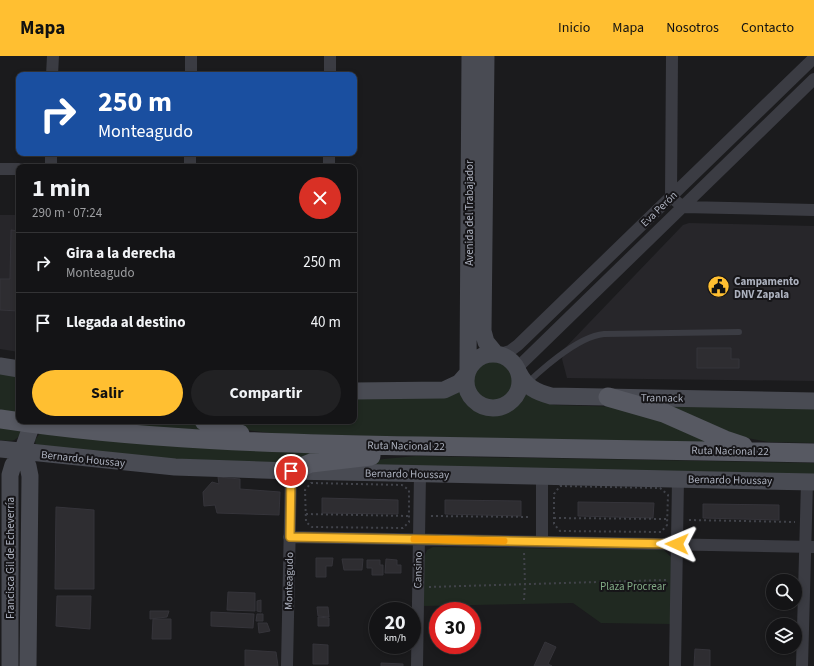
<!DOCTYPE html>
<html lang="es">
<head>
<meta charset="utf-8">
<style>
	body { margin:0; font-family:"Source Sans 3",sans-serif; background:#212123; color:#f1f3f6; height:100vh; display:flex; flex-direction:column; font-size:15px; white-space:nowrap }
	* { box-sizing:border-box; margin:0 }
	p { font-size:13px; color:#9d9ea1 }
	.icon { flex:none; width:22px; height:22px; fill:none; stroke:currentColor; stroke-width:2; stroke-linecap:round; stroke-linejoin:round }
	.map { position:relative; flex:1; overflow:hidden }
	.drawer { position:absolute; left:16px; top:108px; width:341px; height:260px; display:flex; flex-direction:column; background:#141416; border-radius:8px; box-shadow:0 2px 6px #0003,0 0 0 1px #333335 }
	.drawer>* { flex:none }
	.hud { position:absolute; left:16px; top:16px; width:341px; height:84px; border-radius:8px; box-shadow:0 2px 6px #0003,0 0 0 1px #333335; background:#1a4fa0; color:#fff; overflow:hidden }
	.tools { position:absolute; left:766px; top:518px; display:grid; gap:8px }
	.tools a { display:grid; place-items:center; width:36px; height:36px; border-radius:50%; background:#141416; box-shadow:0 2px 6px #0003,0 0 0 1px #333335; font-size:20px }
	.speed { position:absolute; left:369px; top:546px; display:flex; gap:8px; font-size:20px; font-weight:700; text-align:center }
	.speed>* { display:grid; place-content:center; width:52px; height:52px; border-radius:50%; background:#141416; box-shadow:0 2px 6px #0003,0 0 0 1px #333335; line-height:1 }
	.speed small { font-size:10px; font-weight:400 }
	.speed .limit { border:6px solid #d22; background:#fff; color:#111 }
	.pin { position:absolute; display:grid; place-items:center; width:34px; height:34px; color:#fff; margin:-17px; border:2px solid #fff; border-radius:50%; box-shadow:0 1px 4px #0007 }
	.me { position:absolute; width:44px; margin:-22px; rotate:271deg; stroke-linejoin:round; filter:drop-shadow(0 0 3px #0008) }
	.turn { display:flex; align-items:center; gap:14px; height:84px; padding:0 16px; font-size:18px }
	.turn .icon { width:52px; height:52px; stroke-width:2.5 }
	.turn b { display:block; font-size:28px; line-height:34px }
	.round { display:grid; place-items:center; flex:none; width:42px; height:42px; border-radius:21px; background:#212123 }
	.head { display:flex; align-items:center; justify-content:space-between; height:68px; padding:0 16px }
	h1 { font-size:24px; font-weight:700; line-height:30px }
	.button { display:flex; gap:8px; margin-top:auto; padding:8px 16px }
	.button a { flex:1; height:46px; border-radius:24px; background:#ffbf31; color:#111; font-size:16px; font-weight:700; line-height:46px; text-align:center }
	.button a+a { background:#212123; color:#f1f3f6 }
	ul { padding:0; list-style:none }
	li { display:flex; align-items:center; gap:12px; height:60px; padding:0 16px; border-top:1px solid #333335 }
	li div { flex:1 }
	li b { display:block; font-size:15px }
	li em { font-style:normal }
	header { display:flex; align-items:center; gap:24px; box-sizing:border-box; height:56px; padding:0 20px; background:#ffbf31; color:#111 }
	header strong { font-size:19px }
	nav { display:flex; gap:22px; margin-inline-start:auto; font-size:14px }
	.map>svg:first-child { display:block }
	.built { fill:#27262a }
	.green { fill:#202921 }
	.building { fill:#2e2d31; stroke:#35343a }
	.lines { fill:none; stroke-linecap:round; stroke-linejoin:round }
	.path { stroke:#41434a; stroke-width:2; stroke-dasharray:2 3; stroke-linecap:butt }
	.lane { stroke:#3b3c43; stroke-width:6 }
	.street { stroke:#3b3c43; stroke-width:12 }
	.secondary { stroke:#494b53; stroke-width:17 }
	.primary { stroke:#575962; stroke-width:19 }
	.route-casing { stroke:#a67c20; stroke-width:10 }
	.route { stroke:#ffbf31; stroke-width:7 }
	.slow { stroke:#f59e0b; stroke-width:7 }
	.labels { text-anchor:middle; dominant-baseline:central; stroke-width:4; stroke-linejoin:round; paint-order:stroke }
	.street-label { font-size:11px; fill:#acb1be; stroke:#161518 }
	.poi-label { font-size:11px; font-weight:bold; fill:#acb1be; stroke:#161518; text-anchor:start }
	.park-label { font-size:11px; fill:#82aa85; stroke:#161518 }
</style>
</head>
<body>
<header>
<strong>Mapa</strong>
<nav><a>Inicio</a><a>Mapa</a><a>Nosotros</a><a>Contacto</a></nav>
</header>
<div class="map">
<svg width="814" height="610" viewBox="0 0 814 610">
	<rect width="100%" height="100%" fill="#1b1b1d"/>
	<path class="built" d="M0,159H19V296L0,293Z
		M689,167L814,170V325L567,322L562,303L565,292L683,169Z"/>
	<path class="green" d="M472 326a21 21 0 1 1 42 0a21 21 0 1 1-42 0Z
		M0,314L19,316V361L0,358Z
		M460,335C474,366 505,367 524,339H528L554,349L625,351L727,388L279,378L246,374L214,365H354V341Z
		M646,347L814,351V387L768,386L737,380Z
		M48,365H198L224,378Z
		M0,367L18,371L21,376C16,387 11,385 0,384Z
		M40,377L361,396L274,407L181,406L36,390L35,384Z
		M416,400L814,407V422L343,411L384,403Z
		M433,491L664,494L671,501V568L601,567L573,547L424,550V501L427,494Z"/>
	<path class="building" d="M11,174L19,175V255L0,254V223H10Z
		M697,292H731V303H739V312H697Z
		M218,421L240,423V433L280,436L279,459L217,457L215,449L204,450L203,436L212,426L219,428Z
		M322,442L398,444V458L322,457Z
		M445,444L521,445V460L445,458Z
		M578,446L654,447L653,462L578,460Z
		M703,448L779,449V464L703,462Z
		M56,451L94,454V533H55Z
		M316,502H333L332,510H326V521H316Z
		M342,503H363L362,514H344Z
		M386,503L397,504V509H401V517H385Z
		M367,504H380V509H383V519H372V512H367Z
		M228,536L255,537V555L227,554Z
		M57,540H91L90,573L56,570Z
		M261,544V556L257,555V545Z
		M387,547H397V550H402V555H387Z
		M317,551H328L329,561L318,560Z
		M150,555H169L167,561L150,563Z
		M211,556L254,558L253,572L211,570Z
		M257,558H263V565H256Z
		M318,561L329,562V570H318Z
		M153,563H171V583H152Z
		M258,567H267L270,575L259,577Z
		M545,586L556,591L548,608L552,610H534Z
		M313,588L328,589V608H313Z
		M695,593L710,594V610H694Z
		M245,594L276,596L278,610H245Z
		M381,607L403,608V610H381Z"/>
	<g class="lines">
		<path class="path" d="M311,427L402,429L409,434V466L403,472L312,471L306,466L305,434Z
			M560,430L660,432L668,439L667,469L661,476L560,475L554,468V438Z
			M306,458L409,460
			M431,460L531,461
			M554,462L667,463
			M689,464L795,466
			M429,531L666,524
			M524,544L525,528L524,496"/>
		<path class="lane" d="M517,337C536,318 577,280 604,278L739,276"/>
		<path class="street" d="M672,0L671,141L683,151L814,154
			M52,19L53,0
			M191,19V0
			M330,19V0
			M51,111V97
			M190,111V97
			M329,111V97
			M0,113H19
			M500,298L510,295L518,289L814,2
			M517,312L814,23
			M289,481L814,491
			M542,486V420
			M287,610L291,415
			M417,610L420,418
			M675,610L678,423
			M802,610L807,426"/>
		<path class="secondary" d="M486,0L483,275L486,286L495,297
			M466 325a27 27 0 1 1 54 0a27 27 0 1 1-54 0Z
			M0,310L19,313
			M468,314L470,0
			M519,317C526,331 536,336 551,340L814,345
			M354,335L444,334L459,327L466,319
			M0,393L175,411L291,415L814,426
			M22,396L28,410L30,420L28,610
			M10,610V419L13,409L22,396L33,365"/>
		<path class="primary" d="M608,341L664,357L725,384L743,390
			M0,363C139,384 280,388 421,390C552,393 683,394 814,397
			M204,365L225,374L240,378
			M291,415L311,407L371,400"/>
	</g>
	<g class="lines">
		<defs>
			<path id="route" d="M291,415L290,481L677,488"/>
		</defs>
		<use href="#route" class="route-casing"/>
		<use href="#route" class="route"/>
		<path class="slow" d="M414,483L504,485"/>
	</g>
	<defs>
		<symbol id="civic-disc" viewBox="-11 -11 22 22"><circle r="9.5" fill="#ffbf31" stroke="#161518"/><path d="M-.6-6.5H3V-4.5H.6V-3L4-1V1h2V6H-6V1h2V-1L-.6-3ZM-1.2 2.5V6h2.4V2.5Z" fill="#111"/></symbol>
	</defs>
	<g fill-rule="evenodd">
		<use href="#civic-disc" x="706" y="218" width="25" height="25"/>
	</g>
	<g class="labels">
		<g class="street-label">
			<text transform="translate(659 153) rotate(-44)">Eva Perón</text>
			<text transform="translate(469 157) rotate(-90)">Avenida del Trabajador</text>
			<text transform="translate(662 342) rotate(1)">Trannack</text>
			<text transform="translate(406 390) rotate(1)">Ruta Nacional 22</text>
			<text transform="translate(730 395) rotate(1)">Ruta Nacional 22</text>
			<text transform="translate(83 403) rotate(6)">Bernardo Houssay</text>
			<text transform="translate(407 418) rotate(1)">Bernardo Houssay</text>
			<text transform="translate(730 424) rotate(1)">Bernardo Houssay</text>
			<text transform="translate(10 502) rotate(-90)">Francisca Gil de Echeverría</text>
			<text transform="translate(418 514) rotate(-89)">Cansino</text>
			<text transform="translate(289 525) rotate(-89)">Monteagudo</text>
		</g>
		<g class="poi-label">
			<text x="734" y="225">Campamento<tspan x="734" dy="13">DNV Zapala</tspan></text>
		</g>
		<g class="park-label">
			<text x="633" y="530">Plaza Procrear</text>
		</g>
	</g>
</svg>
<div class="tools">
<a><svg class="icon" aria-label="search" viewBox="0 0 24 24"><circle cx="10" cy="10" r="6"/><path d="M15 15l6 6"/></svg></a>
<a><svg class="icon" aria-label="layers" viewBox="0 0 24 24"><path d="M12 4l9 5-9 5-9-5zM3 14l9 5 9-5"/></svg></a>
</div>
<div class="speed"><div>20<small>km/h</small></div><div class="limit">30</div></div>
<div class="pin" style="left:291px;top:415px;background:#d93025"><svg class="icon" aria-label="arrive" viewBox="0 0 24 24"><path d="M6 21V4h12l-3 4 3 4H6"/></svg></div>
<svg class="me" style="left:677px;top:488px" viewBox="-20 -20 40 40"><path d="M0-17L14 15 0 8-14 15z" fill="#ffbf31" stroke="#fff" stroke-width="4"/></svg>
<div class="hud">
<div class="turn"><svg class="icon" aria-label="right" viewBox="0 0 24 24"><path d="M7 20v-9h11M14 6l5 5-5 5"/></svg><div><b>250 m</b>Monteagudo</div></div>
</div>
<section class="drawer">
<div class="head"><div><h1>1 min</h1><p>290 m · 07:24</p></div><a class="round" style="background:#d93025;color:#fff"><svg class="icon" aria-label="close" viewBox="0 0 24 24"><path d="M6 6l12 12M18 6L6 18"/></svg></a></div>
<ul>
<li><svg class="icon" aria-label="right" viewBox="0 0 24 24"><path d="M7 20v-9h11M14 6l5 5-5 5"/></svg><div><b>Gira a la derecha</b><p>Monteagudo</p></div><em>250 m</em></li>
<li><svg class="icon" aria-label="arrive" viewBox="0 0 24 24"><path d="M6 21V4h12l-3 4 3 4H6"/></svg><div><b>Llegada al destino</b></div><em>40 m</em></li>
</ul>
<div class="button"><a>Salir</a><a>Compartir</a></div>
</section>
</div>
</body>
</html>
